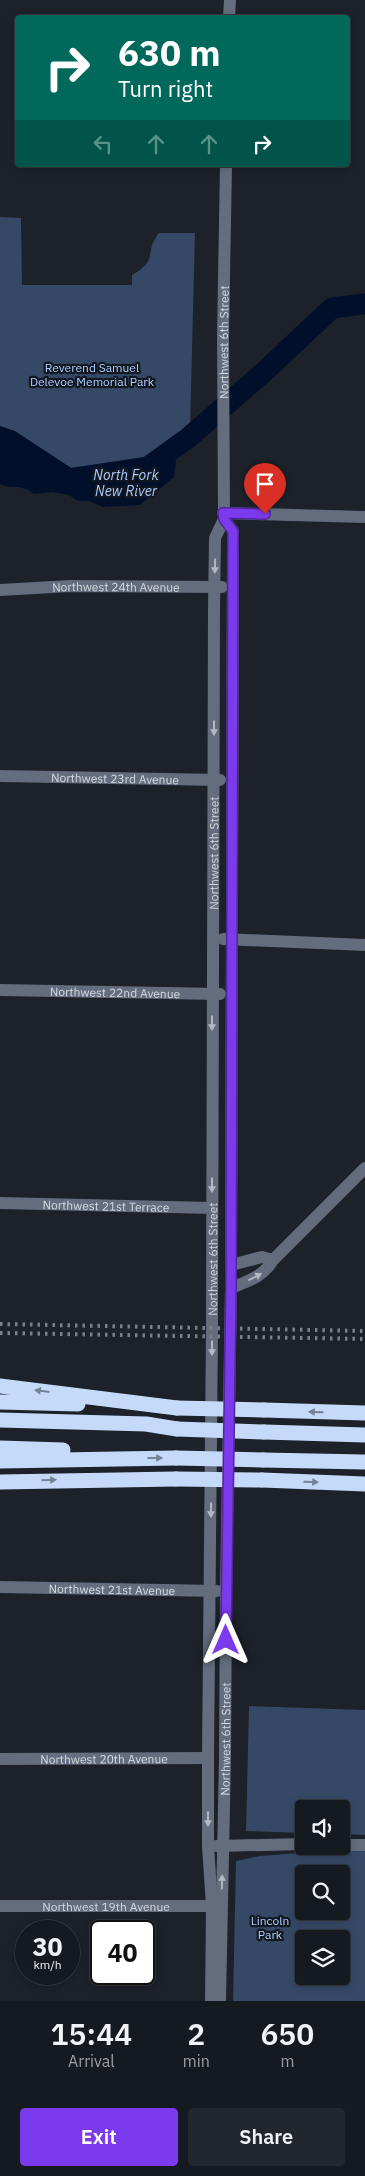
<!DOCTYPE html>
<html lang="en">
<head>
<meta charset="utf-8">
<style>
	body { margin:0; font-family:"IBM Plex Sans",sans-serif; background:#22262d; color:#f1f3f6; height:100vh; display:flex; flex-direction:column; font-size:19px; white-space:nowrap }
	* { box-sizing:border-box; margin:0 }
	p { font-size:16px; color:#9da0a5 }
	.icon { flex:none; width:28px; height:28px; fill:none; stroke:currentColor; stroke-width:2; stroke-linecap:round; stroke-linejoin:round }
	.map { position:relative; height:2001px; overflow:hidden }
	.panel { display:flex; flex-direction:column; background:#151920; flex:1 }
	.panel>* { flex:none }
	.top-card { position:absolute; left:15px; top:15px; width:335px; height:152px; border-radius:5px; box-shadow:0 2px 8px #0003,0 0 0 1px #34383e; background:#00695c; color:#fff; overflow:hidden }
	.fabs { position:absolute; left:295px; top:1800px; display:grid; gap:10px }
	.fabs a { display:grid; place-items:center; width:55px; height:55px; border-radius:5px; background:#151920; box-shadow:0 2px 8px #0003,0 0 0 1px #34383e; font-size:25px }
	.speed { position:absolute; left:15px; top:1920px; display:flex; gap:10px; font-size:25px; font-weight:700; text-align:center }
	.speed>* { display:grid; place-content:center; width:65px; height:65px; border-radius:50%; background:#151920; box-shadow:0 2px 8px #0003,0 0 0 1px #34383e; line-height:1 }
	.speed small { font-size:12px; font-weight:400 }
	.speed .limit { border:2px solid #111; border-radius:8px; background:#fff; color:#111 }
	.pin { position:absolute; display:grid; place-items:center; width:42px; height:42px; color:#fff; margin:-51px -21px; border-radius:50% 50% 50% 0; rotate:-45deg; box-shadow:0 0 5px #0007 }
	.pin .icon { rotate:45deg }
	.me { position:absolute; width:55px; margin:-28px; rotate:0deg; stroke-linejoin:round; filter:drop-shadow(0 0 4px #0008) }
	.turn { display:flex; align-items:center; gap:18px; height:105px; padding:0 20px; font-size:22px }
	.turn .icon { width:65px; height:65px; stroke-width:2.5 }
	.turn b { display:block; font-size:35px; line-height:42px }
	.lanes { display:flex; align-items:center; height:48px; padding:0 20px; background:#0003; justify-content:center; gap:25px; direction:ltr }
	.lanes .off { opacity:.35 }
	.eta { display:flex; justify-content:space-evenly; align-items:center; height:85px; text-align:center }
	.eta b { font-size:30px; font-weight:600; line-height:35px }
	.cta { display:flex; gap:10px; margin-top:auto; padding:10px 20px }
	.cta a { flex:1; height:58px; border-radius:5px; background:#7c3aed; color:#fff; font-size:20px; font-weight:600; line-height:58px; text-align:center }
	.cta a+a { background:#22262d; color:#f1f3f6 }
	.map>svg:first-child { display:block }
	.green { fill:#354865; fill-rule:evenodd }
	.water { fill:#010f2b }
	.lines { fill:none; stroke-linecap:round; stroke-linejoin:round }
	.river { stroke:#010f2b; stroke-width:21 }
	.minor { stroke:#636d7d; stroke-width:12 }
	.highway { stroke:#c5d9f8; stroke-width:15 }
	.rail { stroke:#7c8088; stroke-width:4; stroke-dasharray:2.5 5; stroke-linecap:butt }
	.highway-bridge { stroke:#c5d9f8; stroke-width:15 }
	.oneway { fill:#b3b9c2 }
	.oneway2 { fill:#748297 }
	.route-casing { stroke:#51269a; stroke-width:12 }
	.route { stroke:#7c3aed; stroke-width:9 }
	.labels { text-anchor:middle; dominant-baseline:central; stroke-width:4.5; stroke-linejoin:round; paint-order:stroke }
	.street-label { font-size:12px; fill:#d5d9e0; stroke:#121821 }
	.park-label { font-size:12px; fill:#b1cffd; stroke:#121821 }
	.water-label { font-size:14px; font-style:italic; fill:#adcaf9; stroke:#121821 }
</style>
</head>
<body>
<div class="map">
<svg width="365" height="2001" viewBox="0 0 365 2001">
	<rect width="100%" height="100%" fill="#1c212a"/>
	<path class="green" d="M0,217L21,218L22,285H132V275C160,259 143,253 159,233H195L190,430L145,457L71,468L15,432L0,426Z
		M249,1706L365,1710V1835L341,1834V1809H304V1833L246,1831Z
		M324,1851H365V2001H233L236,1861L260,1856ZM304,1874H341V1911H304ZM304,1939H341V1976H304Z"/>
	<path class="water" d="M0,426L15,431L71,468L145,457L162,447L176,461L174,477L140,505L103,507L89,501H78L69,495L53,492L34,494C21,483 13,490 0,484Z"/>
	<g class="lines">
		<path class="river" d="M145,469L188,438L265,371L332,308L365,304"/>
		<g class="minor">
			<path d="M229,18L230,0"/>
			<path d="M223,513L365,517"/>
			<path id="s1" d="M0,590L70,586L222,587"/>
			<path id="s2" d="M0,776L220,780"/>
			<path d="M223,939L365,945"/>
			<path id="s3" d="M0,990L220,994"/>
			<path id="s4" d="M0,1203L212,1208"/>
			<path d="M231,1265L262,1257L273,1260"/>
			<path d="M231,1288C248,1281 263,1277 273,1260L365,1168"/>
			<path id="s5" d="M0,1587L217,1591"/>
			<path id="s6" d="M0,1759L208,1758"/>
			<path d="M341,1845H365"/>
			<path d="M216,1846L304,1844"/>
			<path id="s7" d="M0,1906H212"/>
			<path id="s8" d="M211,2001L212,1906L208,1846V1758L212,1328L214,610L215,538L224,519L223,335L226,165"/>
			<path id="s9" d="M220,2001L225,1758L226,1591L231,1288L233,531L224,519"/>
		</g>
		<path class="highway" d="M0,1386L177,1408
			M0,1402L78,1404
			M264,1410L365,1413
			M0,1420L146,1424L177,1429
			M264,1432L365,1435
			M0,1448L63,1450
			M263,1460L365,1462
			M0,1461L176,1458
			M262,1480L365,1484
			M0,1482L176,1479"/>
		<path class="rail" d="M0,1324L365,1331
			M0,1333L365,1339"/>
		<path class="highway-bridge" d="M177,1408L264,1410
			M177,1429L264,1432
			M176,1458L263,1460
			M176,1479L262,1480"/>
	</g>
	<defs><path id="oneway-solid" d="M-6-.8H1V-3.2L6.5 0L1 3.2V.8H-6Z" transform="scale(1.25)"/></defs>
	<g class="oneway">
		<use href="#oneway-solid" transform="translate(215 566) rotate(91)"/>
		<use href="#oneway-solid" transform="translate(214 728) rotate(90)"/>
		<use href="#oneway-solid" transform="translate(212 1023) rotate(90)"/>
		<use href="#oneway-solid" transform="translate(212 1185) rotate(90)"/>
		<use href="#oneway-solid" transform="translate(255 1277) rotate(-27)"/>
		<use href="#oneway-solid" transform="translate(212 1348) rotate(90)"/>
		<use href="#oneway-solid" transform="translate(211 1510) rotate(90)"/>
		<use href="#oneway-solid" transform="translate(208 1819) rotate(90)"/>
		<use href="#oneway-solid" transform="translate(222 1882) rotate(-89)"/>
	</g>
	<g class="oneway2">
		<use href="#oneway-solid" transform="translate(42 1391) rotate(-173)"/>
		<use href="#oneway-solid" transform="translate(316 1412) rotate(-178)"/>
		<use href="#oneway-solid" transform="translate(155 1458)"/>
		<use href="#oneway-solid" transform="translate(49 1480) rotate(-1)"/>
		<use href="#oneway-solid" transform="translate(311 1482) rotate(2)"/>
	</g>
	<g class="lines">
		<defs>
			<path id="route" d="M226,1640L231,1288L233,531L224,519L223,513L265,514"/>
		</defs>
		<use href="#route" class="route-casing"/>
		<use href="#route" class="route"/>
	</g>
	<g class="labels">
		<g class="street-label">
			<text stroke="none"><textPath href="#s8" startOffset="1661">Northwest 6th Street</textPath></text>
			<text stroke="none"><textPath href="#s1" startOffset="116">Northwest 24th Avenue</textPath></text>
			<text stroke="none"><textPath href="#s2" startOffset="115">Northwest 23rd Avenue</textPath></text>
			<text stroke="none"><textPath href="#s8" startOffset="1148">Northwest 6th Street</textPath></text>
			<text stroke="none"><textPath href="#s3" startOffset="115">Northwest 22nd Avenue</textPath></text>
			<text stroke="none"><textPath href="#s4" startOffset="106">Northwest 21st Terrace</textPath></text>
			<text stroke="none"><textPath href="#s8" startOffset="742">Northwest 6th Street</textPath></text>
			<text stroke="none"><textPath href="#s5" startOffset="112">Northwest 21st Avenue</textPath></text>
			<text stroke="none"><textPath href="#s9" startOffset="262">Northwest 6th Street</textPath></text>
			<text stroke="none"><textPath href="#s6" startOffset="104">Northwest 20th Avenue</textPath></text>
			<text stroke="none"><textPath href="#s7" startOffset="106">Northwest 19th Avenue</textPath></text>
		</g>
		<g class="park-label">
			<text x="92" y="367">Reverend Samuel<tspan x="92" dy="14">Delevoe Memorial Park</tspan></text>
			<text x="270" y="1920">Lincoln<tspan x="270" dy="14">Park</tspan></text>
		</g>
		<g class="water-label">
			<text x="126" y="475">North Fork<tspan x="126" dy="16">New River</tspan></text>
		</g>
	</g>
</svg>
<div class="fabs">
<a><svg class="icon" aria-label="sound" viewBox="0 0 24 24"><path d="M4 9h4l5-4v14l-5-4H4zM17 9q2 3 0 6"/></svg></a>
<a><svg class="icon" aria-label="search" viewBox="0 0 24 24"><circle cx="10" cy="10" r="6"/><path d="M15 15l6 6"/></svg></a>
<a><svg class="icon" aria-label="layers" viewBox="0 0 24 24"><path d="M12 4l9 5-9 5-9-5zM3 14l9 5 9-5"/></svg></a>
</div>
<div class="speed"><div>30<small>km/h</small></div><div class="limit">40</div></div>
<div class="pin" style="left:265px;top:514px;background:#d93025"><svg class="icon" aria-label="arrive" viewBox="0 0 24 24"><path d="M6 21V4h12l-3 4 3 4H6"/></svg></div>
<svg class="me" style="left:226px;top:1640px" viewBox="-20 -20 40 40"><path d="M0-17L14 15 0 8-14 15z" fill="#7c3aed" stroke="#fff" stroke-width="4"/></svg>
<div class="top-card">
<div class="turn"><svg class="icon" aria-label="right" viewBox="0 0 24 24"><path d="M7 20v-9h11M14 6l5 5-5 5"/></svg><div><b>630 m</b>Turn right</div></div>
<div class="lanes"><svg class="icon off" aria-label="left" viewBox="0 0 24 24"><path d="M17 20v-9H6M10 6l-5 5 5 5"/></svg><svg class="icon off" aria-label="ahead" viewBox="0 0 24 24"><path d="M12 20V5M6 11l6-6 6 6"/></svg><svg class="icon off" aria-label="ahead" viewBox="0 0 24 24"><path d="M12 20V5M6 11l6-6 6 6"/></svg><svg class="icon" aria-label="right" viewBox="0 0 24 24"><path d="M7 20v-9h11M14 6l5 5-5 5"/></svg></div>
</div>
</div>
<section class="panel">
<div class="eta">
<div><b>15:44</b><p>Arrival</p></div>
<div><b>2</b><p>min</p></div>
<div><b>650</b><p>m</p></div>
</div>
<div class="cta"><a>Exit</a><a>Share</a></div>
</section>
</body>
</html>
